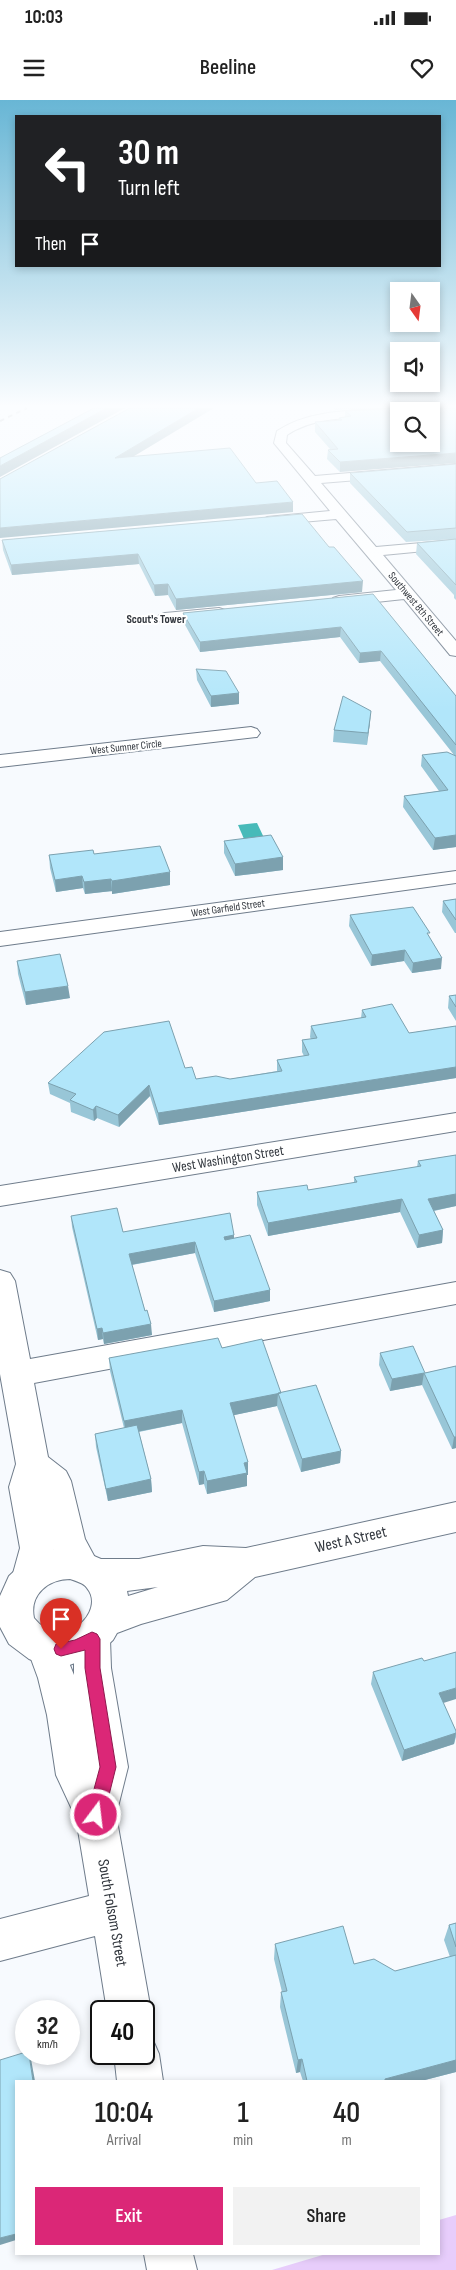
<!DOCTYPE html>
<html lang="en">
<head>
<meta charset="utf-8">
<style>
	body { margin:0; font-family:"Sofia Sans Condensed",sans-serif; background:#f2f2f2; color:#222; height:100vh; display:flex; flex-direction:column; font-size:19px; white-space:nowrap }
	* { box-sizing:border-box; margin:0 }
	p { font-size:16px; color:#767676 }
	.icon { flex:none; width:28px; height:28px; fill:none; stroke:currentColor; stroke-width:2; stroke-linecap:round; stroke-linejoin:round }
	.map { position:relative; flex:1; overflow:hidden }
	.side { position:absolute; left:15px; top:1980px; width:425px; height:175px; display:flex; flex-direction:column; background:#fff; border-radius:0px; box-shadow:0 2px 8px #0003 }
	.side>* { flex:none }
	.top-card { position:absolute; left:15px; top:15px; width:426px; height:152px; border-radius:0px; box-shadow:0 2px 8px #0003; background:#202124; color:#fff; overflow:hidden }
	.needle { width:32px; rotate:166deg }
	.buttons { position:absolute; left:390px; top:182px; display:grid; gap:10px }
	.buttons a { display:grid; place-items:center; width:50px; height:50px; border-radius:0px; background:#fff; box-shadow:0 2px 8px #0003; font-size:25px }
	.speed { position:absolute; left:15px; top:1900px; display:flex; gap:10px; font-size:25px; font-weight:700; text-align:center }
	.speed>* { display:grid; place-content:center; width:65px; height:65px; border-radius:50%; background:#fff; box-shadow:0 2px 8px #0003; line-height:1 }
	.speed small { font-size:12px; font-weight:400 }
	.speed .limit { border:2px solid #111; border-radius:8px; background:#fff; color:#111 }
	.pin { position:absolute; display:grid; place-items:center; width:42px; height:42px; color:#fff; margin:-51px -21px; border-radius:50% 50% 50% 0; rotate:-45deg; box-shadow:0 0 5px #0007 }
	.pin .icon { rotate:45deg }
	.me { position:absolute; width:55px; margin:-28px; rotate:15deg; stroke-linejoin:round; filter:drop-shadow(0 0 4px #0008) }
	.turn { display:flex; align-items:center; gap:18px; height:105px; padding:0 20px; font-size:22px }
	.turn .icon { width:65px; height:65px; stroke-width:2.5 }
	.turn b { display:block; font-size:35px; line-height:42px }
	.then { display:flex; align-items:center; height:48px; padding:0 20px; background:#0003; gap:10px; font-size:19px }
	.eta { display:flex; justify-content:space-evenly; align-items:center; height:85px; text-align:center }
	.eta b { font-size:30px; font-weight:600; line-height:35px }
	.cta { display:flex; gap:10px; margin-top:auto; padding:10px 20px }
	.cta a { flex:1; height:58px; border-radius:0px; background:#db2777; color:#fff; font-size:20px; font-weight:600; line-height:58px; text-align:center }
	.cta a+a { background:#f2f2f2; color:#222 }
	.status { display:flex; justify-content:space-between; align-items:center; height:35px; padding:0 25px; background:#fff; direction:ltr }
	.status svg { height:14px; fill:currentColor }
	header { display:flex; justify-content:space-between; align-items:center; height:65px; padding:0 20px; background:#fff; font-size:22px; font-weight:600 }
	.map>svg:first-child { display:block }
	.green { fill:#e7cdfb }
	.water { fill:#48bab9 }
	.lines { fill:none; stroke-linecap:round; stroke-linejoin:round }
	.minor-casing { stroke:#6f7c8b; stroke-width:2 }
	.major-casing { stroke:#6f7c8b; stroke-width:2 }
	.minor { fill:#fff; fill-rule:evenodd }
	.major { fill:#fff; fill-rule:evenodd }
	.rail { stroke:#62676d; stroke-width:2; stroke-dasharray:4.5 4.5; stroke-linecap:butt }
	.wall { fill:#98c6d7 }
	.shaded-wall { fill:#7ca1af }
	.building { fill:#b1e6fa; stroke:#7ca1af; fill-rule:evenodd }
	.route { fill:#db2777; stroke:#8e194d }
	.labels { text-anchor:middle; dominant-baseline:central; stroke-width:4; stroke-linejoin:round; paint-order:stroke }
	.far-street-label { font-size:11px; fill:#32373e; stroke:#fff }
	.far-neighbourhood-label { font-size:12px; font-weight:bold; fill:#32373e; stroke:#fff }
	.street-label { font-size:14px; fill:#32373e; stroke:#fff }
	.near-street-label { font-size:16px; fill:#32373e; stroke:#fff }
</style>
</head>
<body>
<div class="status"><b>10:03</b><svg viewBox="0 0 49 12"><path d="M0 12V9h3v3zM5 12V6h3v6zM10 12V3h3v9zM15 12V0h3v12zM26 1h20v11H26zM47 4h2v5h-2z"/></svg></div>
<header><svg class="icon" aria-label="menu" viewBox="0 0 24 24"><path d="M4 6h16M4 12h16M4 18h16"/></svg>Beeline<svg class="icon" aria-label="heart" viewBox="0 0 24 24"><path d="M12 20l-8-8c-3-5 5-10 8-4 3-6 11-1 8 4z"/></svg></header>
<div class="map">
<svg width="456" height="2170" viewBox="0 0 456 2170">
	<rect width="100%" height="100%" fill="#f7fafe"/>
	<path class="green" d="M456,2115V2170H272L326,2154H439V2120Z"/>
	<path class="water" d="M257,723L266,742L244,739L238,725Z"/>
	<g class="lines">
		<defs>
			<path id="minor" d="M399,308L404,311H399V316C362,318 318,314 287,335L286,343L315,376L456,364V372L321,383L376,447L456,440V448L383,455L456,541V556L450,555L404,499L339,506L333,504L331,501L333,498L339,496L396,490L336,419L267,425L260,421L267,417L330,411L274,343L277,331C312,308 358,311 399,308Z
				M219,508L225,510L227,513L225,516L165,523L159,521L157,518L159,515L165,513Z
				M251,627L257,629L260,633L257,637L0,667V655Z
				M456,771V783L0,846V832Z
				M456,1013V1031L0,1106V1086Z
				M0,1170L10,1173L15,1181L30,1259L456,1182V1204L34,1283L48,1357L66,1371L71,1381L85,1439L99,1465L93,1476L81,1481L69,1476L54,1449L48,1477L43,1488L30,1493L17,1488L12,1477L20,1448L9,1387L16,1364L0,1274Z
				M92,1522L105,1527L110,1539L111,1568L128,1667L116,1715L151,1911L144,1927V1911H107L95,1836L0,1861V1819L89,1796L76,1718L56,1675L47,1615L38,1578L27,1548L32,1536L45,1531L58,1536L74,1575V1539L79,1527Z
				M144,1935L152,1938L159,1954L163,1981H117L114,1954H144Z
				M144,2154H193L197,2170H147Z"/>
			<path id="major" d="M456,1402V1432L255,1477L227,1500L141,1524L117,1533L113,1540L97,1555L64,1567L42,1564L29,1559L9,1544L0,1527V1496L9,1476L23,1463L54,1449L73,1447L101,1459H139L203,1446L246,1448ZM70,1479C76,1481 84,1483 87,1488C107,1512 62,1553 34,1518C29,1494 49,1479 70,1479ZM158,1487L128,1496L127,1491Z"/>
		</defs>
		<use href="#minor" class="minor-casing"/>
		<use href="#major" class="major-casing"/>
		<use href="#minor" class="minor"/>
		<use href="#major" class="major"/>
		<path class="rail" d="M0,321L27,308"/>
	</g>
	<path class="wall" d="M333,308H365L335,310Z
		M400,309L340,372L327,359L328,350L330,349L315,332V322L339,321V318L345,317V311Z
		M456,364V439L406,442L350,383V373Z
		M302,414L362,492L176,510L168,495L155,496L139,464L12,475L3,450L2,440Z
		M456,439V500L454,498V495L416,454L417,443Z
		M373,494L456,596V747L433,750L403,707L404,696L439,691L421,666L422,655H454L380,561L359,563L340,537L200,552L184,523L183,513Z
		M196,569L239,593V604L211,607L197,580Z
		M370,622L367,645L333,642L334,630Z
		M224,741L283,757V770L235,776L224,753Z
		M94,754L170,785L112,794V791L85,794L83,788L56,792L50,768L49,755Z
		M456,799V833H455L442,812L443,801Z
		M350,815L429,837L441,869L412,873L404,861L371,866L349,826Z
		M17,861L70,898L26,905L18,874Z
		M456,895V921L448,908L449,896Z
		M362,910L409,933L456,926V978L159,1025L150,996L119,1027L97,1018L94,1021L71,1012L70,1003L50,994L48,983L185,968L196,979H230L277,971V960L304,956L302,952V940L311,939L310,937L311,926L361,918Z
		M456,1055V1106L434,1111L443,1130L442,1143L417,1148L400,1112L268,1136L257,1105V1092L308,1090L354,1083V1077L417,1067L418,1061Z
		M71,1116L123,1132L234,1135V1138L270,1190V1201L214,1212L195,1153L132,1165L152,1235L104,1244L103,1239L98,1240L72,1127Z
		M222,1248L281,1293L341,1351L340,1363L301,1372L277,1306L234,1315L248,1375H247V1386L207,1394L204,1384L199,1385L182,1323L139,1332L151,1379L152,1392L108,1401L96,1347L95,1334L124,1328L110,1271L109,1258Z
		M380,1253L425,1273L456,1266V1348L452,1349L422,1285L390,1291L379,1265Z
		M373,1572L443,1603L456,1631V1637L454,1644L402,1661L371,1584Z
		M456,1823V1972L421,1981H303L300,1972L296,1973L280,1907L281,1892H282L274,1859L275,1844L354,1864L395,1871L450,1857L444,1840L449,1825Z"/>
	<path class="shaded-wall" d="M107,308H125L0,377V366Z
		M199,308H214L116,367L115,358Z
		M456,353V363L340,372V362Z
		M293,402V412L0,438V428Z
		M138,454L139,464L12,475L11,465Z
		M363,481L362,492L176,510V499Z
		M168,484V495L155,496L154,485Z
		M341,527L340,537L200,552V542Z
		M381,551L380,561L359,563L360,553Z
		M239,593V604L211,607V596Z
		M371,611L370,622L367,645L368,633Z
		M456,735V747L433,750L435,738Z
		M283,757V770L235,776V764Z
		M170,772V785L112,794V781Z
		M82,776L83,788L56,792L55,780Z
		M111,779L112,791L85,794L84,782Z
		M405,850L404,861L371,866L372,855Z
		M442,858L441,869L412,873L413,863Z
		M68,886L70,898L26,905L25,892Z
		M456,967V978L159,1025L158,1013Z
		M149,985L150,996L119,1027L118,1015Z
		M96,1006L97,1018L94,1021L93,1010Z
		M456,1094V1106L427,1112L428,1099Z
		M402,1099L400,1112L268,1136V1123Z
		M443,1130L442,1143L417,1148L419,1135Z
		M234,1135V1146L224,1148V1137Z
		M195,1142V1153L130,1165L129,1154Z
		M270,1190V1201L214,1212V1201Z
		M151,1224L152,1235L104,1244L103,1233Z
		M102,1228L103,1239L98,1240L97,1229Z
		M424,1273L422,1285L390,1291L392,1279Z
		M278,1293L277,1306L230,1316V1303Z
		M182,1310V1323L126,1334L124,1321Z
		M454,1337H456V1348L452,1349Z
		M341,1351L340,1363L301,1372L302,1359Z
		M248,1362V1375H247V1386L207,1394V1381L244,1363Z
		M204,1371V1384L199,1385V1372Z
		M151,1379L152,1392L108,1401L106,1389Z
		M456,1588V1599L437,1605L439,1593Z
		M456,1633L454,1644L402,1661L404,1650Z
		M29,1954L31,1959L35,1981H33Z
		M302,1959L300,1972L296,1973L298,1960Z
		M456,1960V1972L421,1981H384L385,1979Z
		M16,2134V2140L0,2145V2138Z"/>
	<path class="building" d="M94,308H107L0,366V358Z
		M130,308H199L115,358L230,348L256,383L277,381L293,402L0,428V379Z
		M400,308H456V353L340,362L328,350L338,349L315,322L342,320L339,318L351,316L345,311ZM399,311H431V344H399Z
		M456,364V428L407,432L350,373Z
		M302,414L329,447H334L363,481L176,499L168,484L154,485L138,454L11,465L2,440Z
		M456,439V485L417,443Z
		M373,494L456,596V645L381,551L360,553L341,527L200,542L183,513Z
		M196,569L226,571L239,593L211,596Z
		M343,596L371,611L368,633L334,630Z
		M447,652L456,656V735L435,738L404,696L448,690L422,655Z
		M271,735L283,757L235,764L224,741Z
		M160,746L170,772L112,781L111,779L84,782L82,776L55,780L49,755L93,750L94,754Z
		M456,799V820L443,801Z
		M413,807L430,833H427L442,858L413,863L405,850L372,855L350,815Z
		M60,854L68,886L25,892L17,861Z
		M456,895V907L449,896Z
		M392,904L409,933L456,926V967L158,1013L149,985L118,1015L96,1006L93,1010L70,1000L76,994L48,983L104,932L169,921L185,968L192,967L196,979L216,976L230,979L282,971L277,960L309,955L302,940L317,938L311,926L366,917L362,910Z
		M456,1055V1094L428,1099L443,1130L419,1135L402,1099L268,1123L257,1092L307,1085L308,1090L357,1082L354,1077L421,1066L418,1061Z
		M117,1108L123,1132L230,1113L234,1135L224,1137L225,1140L250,1135L270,1190L214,1201L195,1142L129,1154L145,1211L147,1210L151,1224L103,1233L102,1228L97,1229L71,1116Z
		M218,1238L222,1248L262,1239L281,1293L230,1303L248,1362L244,1363L247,1373L207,1381L204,1371L199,1372L182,1310L124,1321L109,1258Z
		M413,1246L425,1273L456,1266V1337H454L424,1273L392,1279L380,1253Z
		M316,1285L341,1351L302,1359L278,1293Z
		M137,1325L151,1379L106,1389L95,1334Z
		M456,1552V1588L439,1593L456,1631V1633L404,1650L373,1572L422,1558L424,1561Z
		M456,1823V1847L449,1825Z
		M343,1826L354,1864L374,1859L395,1871L456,1855V1960L385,1979V1981H307L302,1959L298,1960L281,1892L287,1891L275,1844Z
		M26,1952V1954H29L33,1981H16V2134L0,2138V1960Z"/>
	<linearGradient id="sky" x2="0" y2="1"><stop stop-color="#68b6d5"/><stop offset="0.5" stop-color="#fbfdff"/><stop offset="1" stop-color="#fbfdff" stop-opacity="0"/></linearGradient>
	<rect width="456" height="612" fill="url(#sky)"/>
	<path class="route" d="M92,1532L97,1534L100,1539V1568L116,1667L104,1715L102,1721L96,1723L90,1721L87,1715L100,1667L85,1568V1550L61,1556L56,1554L54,1549L56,1544L75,1540Z"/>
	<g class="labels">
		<g class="far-street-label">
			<text transform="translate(416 504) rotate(50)">Southwest 8th Street</text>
			<text transform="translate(126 647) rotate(-6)">West Sumner Circle</text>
			<text transform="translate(228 808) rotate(-8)">West Garfield Street</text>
		</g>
		<g class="far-neighbourhood-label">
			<text x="156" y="519">Scout's Tower</text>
		</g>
		<g class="street-label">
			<text transform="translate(228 1059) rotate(-9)">West Washington Street</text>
		</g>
		<g class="near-street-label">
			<text transform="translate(351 1440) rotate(-13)">West A Street</text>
			<text transform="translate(112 1813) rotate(80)">South Folsom Street</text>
		</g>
	</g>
</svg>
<div class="buttons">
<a><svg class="needle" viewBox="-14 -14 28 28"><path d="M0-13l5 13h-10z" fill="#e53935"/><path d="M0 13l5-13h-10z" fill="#767676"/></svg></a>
<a><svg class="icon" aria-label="sound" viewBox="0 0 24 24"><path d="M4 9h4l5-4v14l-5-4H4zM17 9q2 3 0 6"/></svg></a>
<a><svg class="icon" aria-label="search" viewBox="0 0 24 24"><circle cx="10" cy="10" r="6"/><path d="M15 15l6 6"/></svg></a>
</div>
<div class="speed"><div>32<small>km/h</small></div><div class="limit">40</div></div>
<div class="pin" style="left:61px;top:1549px;background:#d93025"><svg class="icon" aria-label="arrive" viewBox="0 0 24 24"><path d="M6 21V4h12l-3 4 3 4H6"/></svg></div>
<svg class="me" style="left:96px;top:1715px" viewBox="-20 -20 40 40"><circle r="17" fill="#db2777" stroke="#fff" stroke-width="3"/><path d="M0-11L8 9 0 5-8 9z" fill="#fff"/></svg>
<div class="top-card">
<div class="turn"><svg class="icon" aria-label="left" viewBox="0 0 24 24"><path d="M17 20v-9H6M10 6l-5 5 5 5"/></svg><div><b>30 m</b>Turn left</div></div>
<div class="then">Then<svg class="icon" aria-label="arrive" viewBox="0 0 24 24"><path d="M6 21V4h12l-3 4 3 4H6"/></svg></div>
</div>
<section class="side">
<div class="eta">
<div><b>10:04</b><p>Arrival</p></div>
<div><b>1</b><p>min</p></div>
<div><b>40</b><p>m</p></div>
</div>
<div class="cta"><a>Exit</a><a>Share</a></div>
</section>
</div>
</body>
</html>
